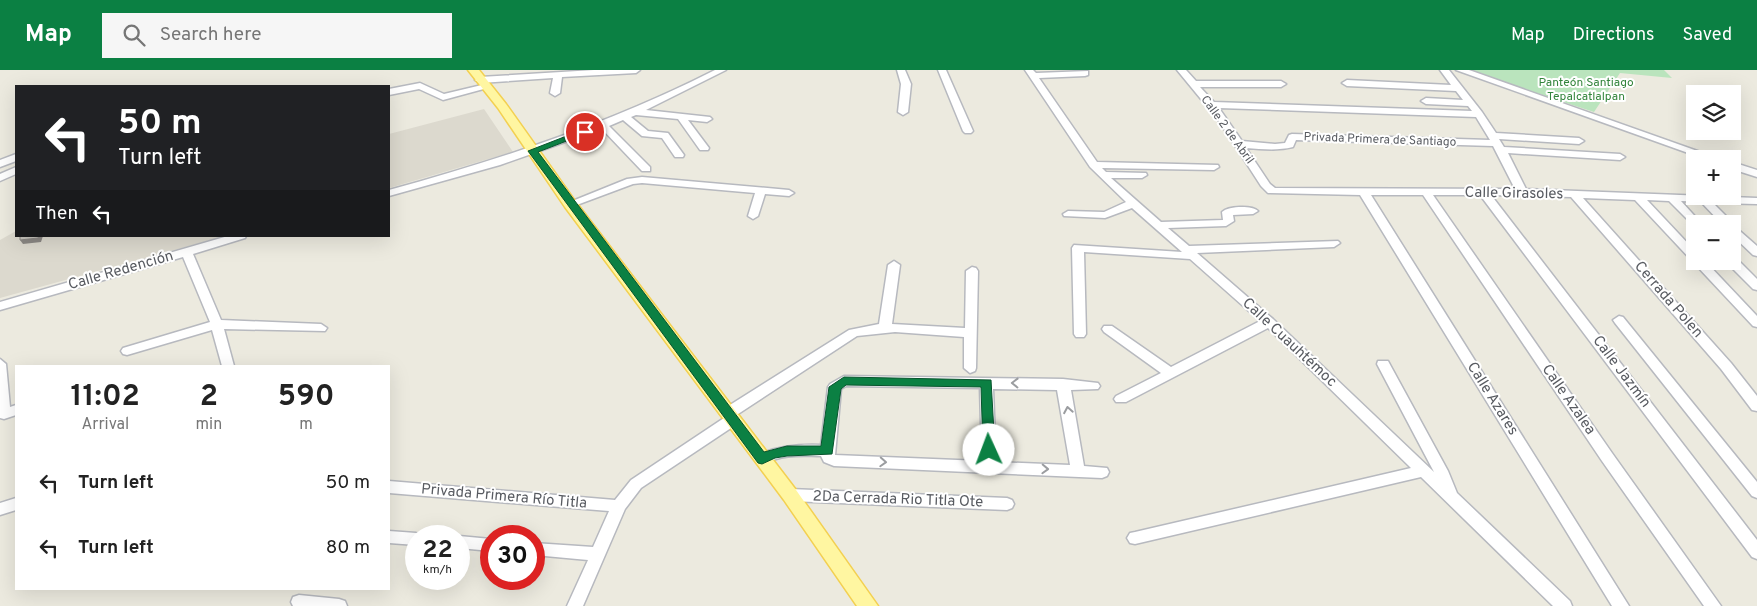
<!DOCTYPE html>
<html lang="en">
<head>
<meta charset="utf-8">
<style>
	body { margin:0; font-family:Overpass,sans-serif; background:#f6f6f6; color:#222; height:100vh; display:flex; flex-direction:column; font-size:19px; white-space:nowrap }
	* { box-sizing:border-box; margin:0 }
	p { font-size:16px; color:#767676 }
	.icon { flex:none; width:28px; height:28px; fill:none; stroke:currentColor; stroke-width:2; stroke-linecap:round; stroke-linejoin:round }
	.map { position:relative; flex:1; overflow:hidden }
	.drawer { position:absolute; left:15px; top:295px; width:375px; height:225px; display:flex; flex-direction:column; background:#fff; border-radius:0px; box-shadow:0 5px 20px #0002 }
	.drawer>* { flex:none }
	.banner { position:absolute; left:15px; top:15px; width:375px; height:152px; border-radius:0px; box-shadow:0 5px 20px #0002; background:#202124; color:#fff; overflow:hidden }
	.controls { position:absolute; left:1686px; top:15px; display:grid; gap:10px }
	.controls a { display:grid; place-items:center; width:55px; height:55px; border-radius:0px; background:#fff; box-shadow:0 5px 20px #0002; font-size:25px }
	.speed { position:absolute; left:405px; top:455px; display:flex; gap:10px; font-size:25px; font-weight:700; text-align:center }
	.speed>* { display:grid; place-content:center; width:65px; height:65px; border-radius:50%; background:#fff; box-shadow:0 5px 20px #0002; line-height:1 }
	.speed small { font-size:12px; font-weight:400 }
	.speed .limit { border:8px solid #d22; background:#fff; color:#111 }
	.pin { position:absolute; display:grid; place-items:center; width:42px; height:42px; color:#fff; margin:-21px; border:2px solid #fff; border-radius:50%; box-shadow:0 1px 5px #0007 }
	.me { position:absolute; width:55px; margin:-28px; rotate:358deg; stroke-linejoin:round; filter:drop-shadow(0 0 4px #0008) }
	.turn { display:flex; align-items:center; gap:18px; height:105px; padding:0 20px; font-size:22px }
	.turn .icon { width:65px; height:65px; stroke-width:2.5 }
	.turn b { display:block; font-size:35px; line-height:42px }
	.then { display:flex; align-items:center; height:48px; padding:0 20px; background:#0003; gap:10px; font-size:19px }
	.eta { display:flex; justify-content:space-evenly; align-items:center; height:85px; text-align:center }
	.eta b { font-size:30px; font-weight:700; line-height:35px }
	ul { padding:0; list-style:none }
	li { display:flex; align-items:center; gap:15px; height:65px; padding:0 20px }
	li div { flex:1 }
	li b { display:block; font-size:19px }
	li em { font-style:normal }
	header { display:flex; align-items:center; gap:30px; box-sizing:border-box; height:70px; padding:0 25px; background:#0b8043; color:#fff }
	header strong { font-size:24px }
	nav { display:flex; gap:28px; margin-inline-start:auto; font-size:18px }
	.search { width:350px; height:45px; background:#f6f6f6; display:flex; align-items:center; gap:12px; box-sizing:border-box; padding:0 18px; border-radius:0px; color:#767676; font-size:19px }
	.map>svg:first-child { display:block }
	.education { fill:#dcd9ce }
	.green { fill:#bae4bd }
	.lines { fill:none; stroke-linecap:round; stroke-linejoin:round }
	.minor-casing { stroke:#b7b9bf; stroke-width:3 }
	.major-casing { stroke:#f3d051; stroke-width:3 }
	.minor { fill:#fff; fill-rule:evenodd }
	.major { fill:#fff6a1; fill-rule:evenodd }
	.shaded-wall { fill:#8b8884 }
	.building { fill:#c6c3bc; stroke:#8b8884 }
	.oneway { stroke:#9b9da0 }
	.route { fill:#0b8043; stroke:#07532c }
	.labels { text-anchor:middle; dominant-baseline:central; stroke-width:4; stroke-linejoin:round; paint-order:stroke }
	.far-park-label { font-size:12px; fill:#33853c; stroke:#fff }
	.far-street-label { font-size:12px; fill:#585b61; stroke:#fff }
	.street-label { font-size:15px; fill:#585b61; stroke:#fff }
</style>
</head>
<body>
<header>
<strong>Map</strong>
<div class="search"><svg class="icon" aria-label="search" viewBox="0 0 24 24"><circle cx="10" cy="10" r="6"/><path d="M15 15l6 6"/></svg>Search here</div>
<nav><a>Map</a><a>Directions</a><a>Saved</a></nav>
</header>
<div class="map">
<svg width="1757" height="536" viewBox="0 0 1757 536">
	<rect width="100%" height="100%" fill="#eceadf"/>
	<path class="education" d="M484,39L513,82L389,118V64Z
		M16,161V166H225L0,228V170Z"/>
	<path class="green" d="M1465,0H1664L1672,8L1620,3L1594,42Z"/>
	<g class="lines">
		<defs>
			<path id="minor" d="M594,0H640L636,3L562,7L560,23L555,26L550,23L553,8L480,13L475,10L480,7Z
				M715,0H726L646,40L710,47L712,49L707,52L688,50L709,78L708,80H700L678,49L636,45L631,47L648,61L668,63L684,85L683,87H675L662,68L642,66L623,50L609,56L650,97V101H642L602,59L500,95L389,126V120C502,89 611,53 715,0Z
				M897,0H905L911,14L908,42L903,45L898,42L901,14Z
				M938,0H946L973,61L971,63H965L963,61Z
				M1025,0H1033L1036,3L1088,1V5L1085,6L1039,8L1097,92L1218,95L1219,97L1214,100L1102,98L1106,102L1146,103L1147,105L1142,108H1111L1161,152L1223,150L1222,142C1228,136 1252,135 1258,141L1253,144L1233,145L1234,151L1226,156L1168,158L1189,176L1338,171L1340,173L1334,177L1197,183L1273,249L1434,402L1377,294L1378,291H1388L1448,401L1457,423L1570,531L1572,536H1553L1421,407L1135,474L1130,473L1127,468L1130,463L1135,462L1411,398L1268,258L1126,332H1116L1114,329L1116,326L1161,303L1104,262L1102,259L1104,256H1112L1171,297L1260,251L1190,189L1084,182L1086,264L1084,267H1076L1074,264L1072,178L1074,175L1182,182L1132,138L1105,148L1064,146L1063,144L1068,141L1104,142L1126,132L1090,97Z
				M1177,0H1186L1196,11H1281L1286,14L1281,17H1200L1214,32L1472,41L1468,36L1426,34L1421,31L1426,28L1463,30L1456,21L1347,16L1342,13L1347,10L1451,15L1440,0H1449L1482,42L1496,63L1579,68L1584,71L1579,74L1499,69L1504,77L1620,84L1625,87L1620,90L1508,83L1526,119L1757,128V134L1713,133L1732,152L1733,155L1757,176V186L1753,185L1732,165V154H1722L1701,132L1681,131L1702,154H1695V157L1669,131L1647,130L1695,181V191H1705L1757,246V257L1753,256L1635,130L1583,128L1731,293L1757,326V341L1752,340L1721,299L1571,127L1491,125L1757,470V489L1752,487L1480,125H1433L1612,383L1721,536H1704L1602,391L1423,125H1371L1629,536H1612L1360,125L1268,123L1261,116L1219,51ZM1219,38L1476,47L1490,70L1292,64L1289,65L1285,73L1275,74L1242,71ZM1296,70L1493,76L1515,119L1275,118L1270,114L1246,78C1262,79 1277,81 1293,77Z
				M1456,0H1469L1720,89H1705Z
				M420,13L444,24L486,14L491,17L443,30L419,19L389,25V19Z
				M16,84V91L0,97V90Z
				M1732,92L1757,100V107L1732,99Z
				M16,97V104L0,111V104Z
				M642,107L789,120L794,123L789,126L765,124L758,146L753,149L748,146L755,123L642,113L633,114L574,136H566L565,134L627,109Z
				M228,166H246L245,168L193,184L221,250L321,254L327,258L325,261L224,259L234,296H222L212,260L127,285L123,284L121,281L123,278L210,252L183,187L0,240V232Z
				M1732,187L1736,188L1757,209V220L1753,219L1728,194L1726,191H1732Z
				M894,191L900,195L892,254L965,258L966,201L972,197L976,198L978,201L976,298L975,301L970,303L964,298V267L895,262L857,266L735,346L739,350L737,354L641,418L625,439L583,536H567L588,490L534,485V473L593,477L609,441L389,423V411L615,430L631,410L724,348L720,344L722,340L849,260L879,254L888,195Z
				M1619,246L1623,247L1757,412V428L1752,426L1615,253L1613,250Z
				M0,289L6,294L10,337L16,335V345L4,349L0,348Z
				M844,306L1063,309L1098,313L1100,316L1098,319L1071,320L1084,396L1107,398L1109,402L1107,406L1102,408L834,396L824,392L821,386C807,386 791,384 776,389C769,391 765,395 757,393L755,389L757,385C778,376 798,374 821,375L828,317L830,314ZM846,316L980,318L982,391L835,385L841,319ZM993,319L1057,320L1070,395L996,392Z
				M790,419L1007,428L1012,430L1014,434L1012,438L1007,440L790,431L785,429L783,425L785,421Z
				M16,428V440L0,445V433Z
				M389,461L416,463L422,466H416V475L389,473Z
				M457,466H459L491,469V481L459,478V466Z
				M299,525L339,529L345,531L347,536H293L291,532L293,527Z"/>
			<path id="major" d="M468,0H479L506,34L575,131L796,420L878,536H857L784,430L565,137L498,38Z"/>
		</defs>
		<use href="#minor" class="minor-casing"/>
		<use href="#major" class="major-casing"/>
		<use href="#minor" class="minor"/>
		<use href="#major" class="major"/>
	</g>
	<path class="shaded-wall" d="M39,166H43L41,172L23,174L20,170Z"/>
	<path class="building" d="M20,166H39L38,168L20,170Z"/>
	<defs><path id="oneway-chevron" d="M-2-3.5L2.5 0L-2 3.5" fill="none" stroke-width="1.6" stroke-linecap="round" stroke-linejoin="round" transform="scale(1.25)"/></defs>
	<g class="oneway">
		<use href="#oneway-chevron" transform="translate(1015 313) rotate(-179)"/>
		<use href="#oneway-chevron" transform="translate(1068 340) rotate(-100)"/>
		<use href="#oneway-chevron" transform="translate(883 392) rotate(3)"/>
		<use href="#oneway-chevron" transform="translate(1045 399) rotate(2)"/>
	</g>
	<path class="route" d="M582,60L590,62L538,82L764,382L787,376H821L829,317L844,307L991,310L995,380L993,384L989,385L983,380L981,317L846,315L841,319L832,384L787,386L775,388L762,394L758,393L528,81Z"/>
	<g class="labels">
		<g class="far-park-label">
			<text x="1586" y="13">Panteón Santiago<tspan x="1586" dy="14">Tepalcatlalpan</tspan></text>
		</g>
		<g class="far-street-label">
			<text transform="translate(1227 60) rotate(54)">Calle 2 de Abril</text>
			<text transform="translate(1380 70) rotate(2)">Privada Primera de Santiago</text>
		</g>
		<g class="street-label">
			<text transform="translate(1514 124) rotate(1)">Calle Girasoles</text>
			<text transform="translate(121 201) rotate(-16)">Calle Redención</text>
			<text transform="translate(1668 230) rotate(49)">Cerrada Polen</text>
			<text transform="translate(1289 273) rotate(43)">Calle Cuauhtémoc</text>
			<text transform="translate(1621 302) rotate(53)">Calle Jazmín</text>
			<text transform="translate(1492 329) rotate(58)">Calle Azares</text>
			<text transform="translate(1568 330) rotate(55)">Calle Azalea</text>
			<text transform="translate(504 427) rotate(5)">Privada Primera Río Titla</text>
			<text transform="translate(898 430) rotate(2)">2Da Cerrada Rio Titla Ote</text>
		</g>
	</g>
</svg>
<div class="controls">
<a><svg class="icon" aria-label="layers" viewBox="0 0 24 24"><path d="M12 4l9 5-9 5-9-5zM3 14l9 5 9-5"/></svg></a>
<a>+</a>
<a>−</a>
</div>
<div class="speed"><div>22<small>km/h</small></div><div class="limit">30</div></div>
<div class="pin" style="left:585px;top:62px;background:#d93025"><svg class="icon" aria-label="arrive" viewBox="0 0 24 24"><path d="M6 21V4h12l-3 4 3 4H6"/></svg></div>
<svg class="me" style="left:989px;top:380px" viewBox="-20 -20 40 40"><circle r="19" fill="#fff"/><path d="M0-13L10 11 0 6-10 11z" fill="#0b8043"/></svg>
<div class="banner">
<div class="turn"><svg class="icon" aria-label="left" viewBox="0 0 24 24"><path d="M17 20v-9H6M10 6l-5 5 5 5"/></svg><div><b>50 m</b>Turn left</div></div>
<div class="then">Then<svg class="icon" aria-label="left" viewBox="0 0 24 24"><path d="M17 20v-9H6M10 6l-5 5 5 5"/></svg></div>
</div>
<section class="drawer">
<div class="eta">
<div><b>11:02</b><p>Arrival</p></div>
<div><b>2</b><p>min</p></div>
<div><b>590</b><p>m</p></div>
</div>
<ul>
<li><svg class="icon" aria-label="left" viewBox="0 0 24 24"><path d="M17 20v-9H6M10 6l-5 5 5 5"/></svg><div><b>Turn left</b></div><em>50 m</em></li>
<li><svg class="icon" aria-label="left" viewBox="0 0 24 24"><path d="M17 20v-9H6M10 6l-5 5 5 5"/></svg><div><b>Turn left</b></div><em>80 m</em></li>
</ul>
</section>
</div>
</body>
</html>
